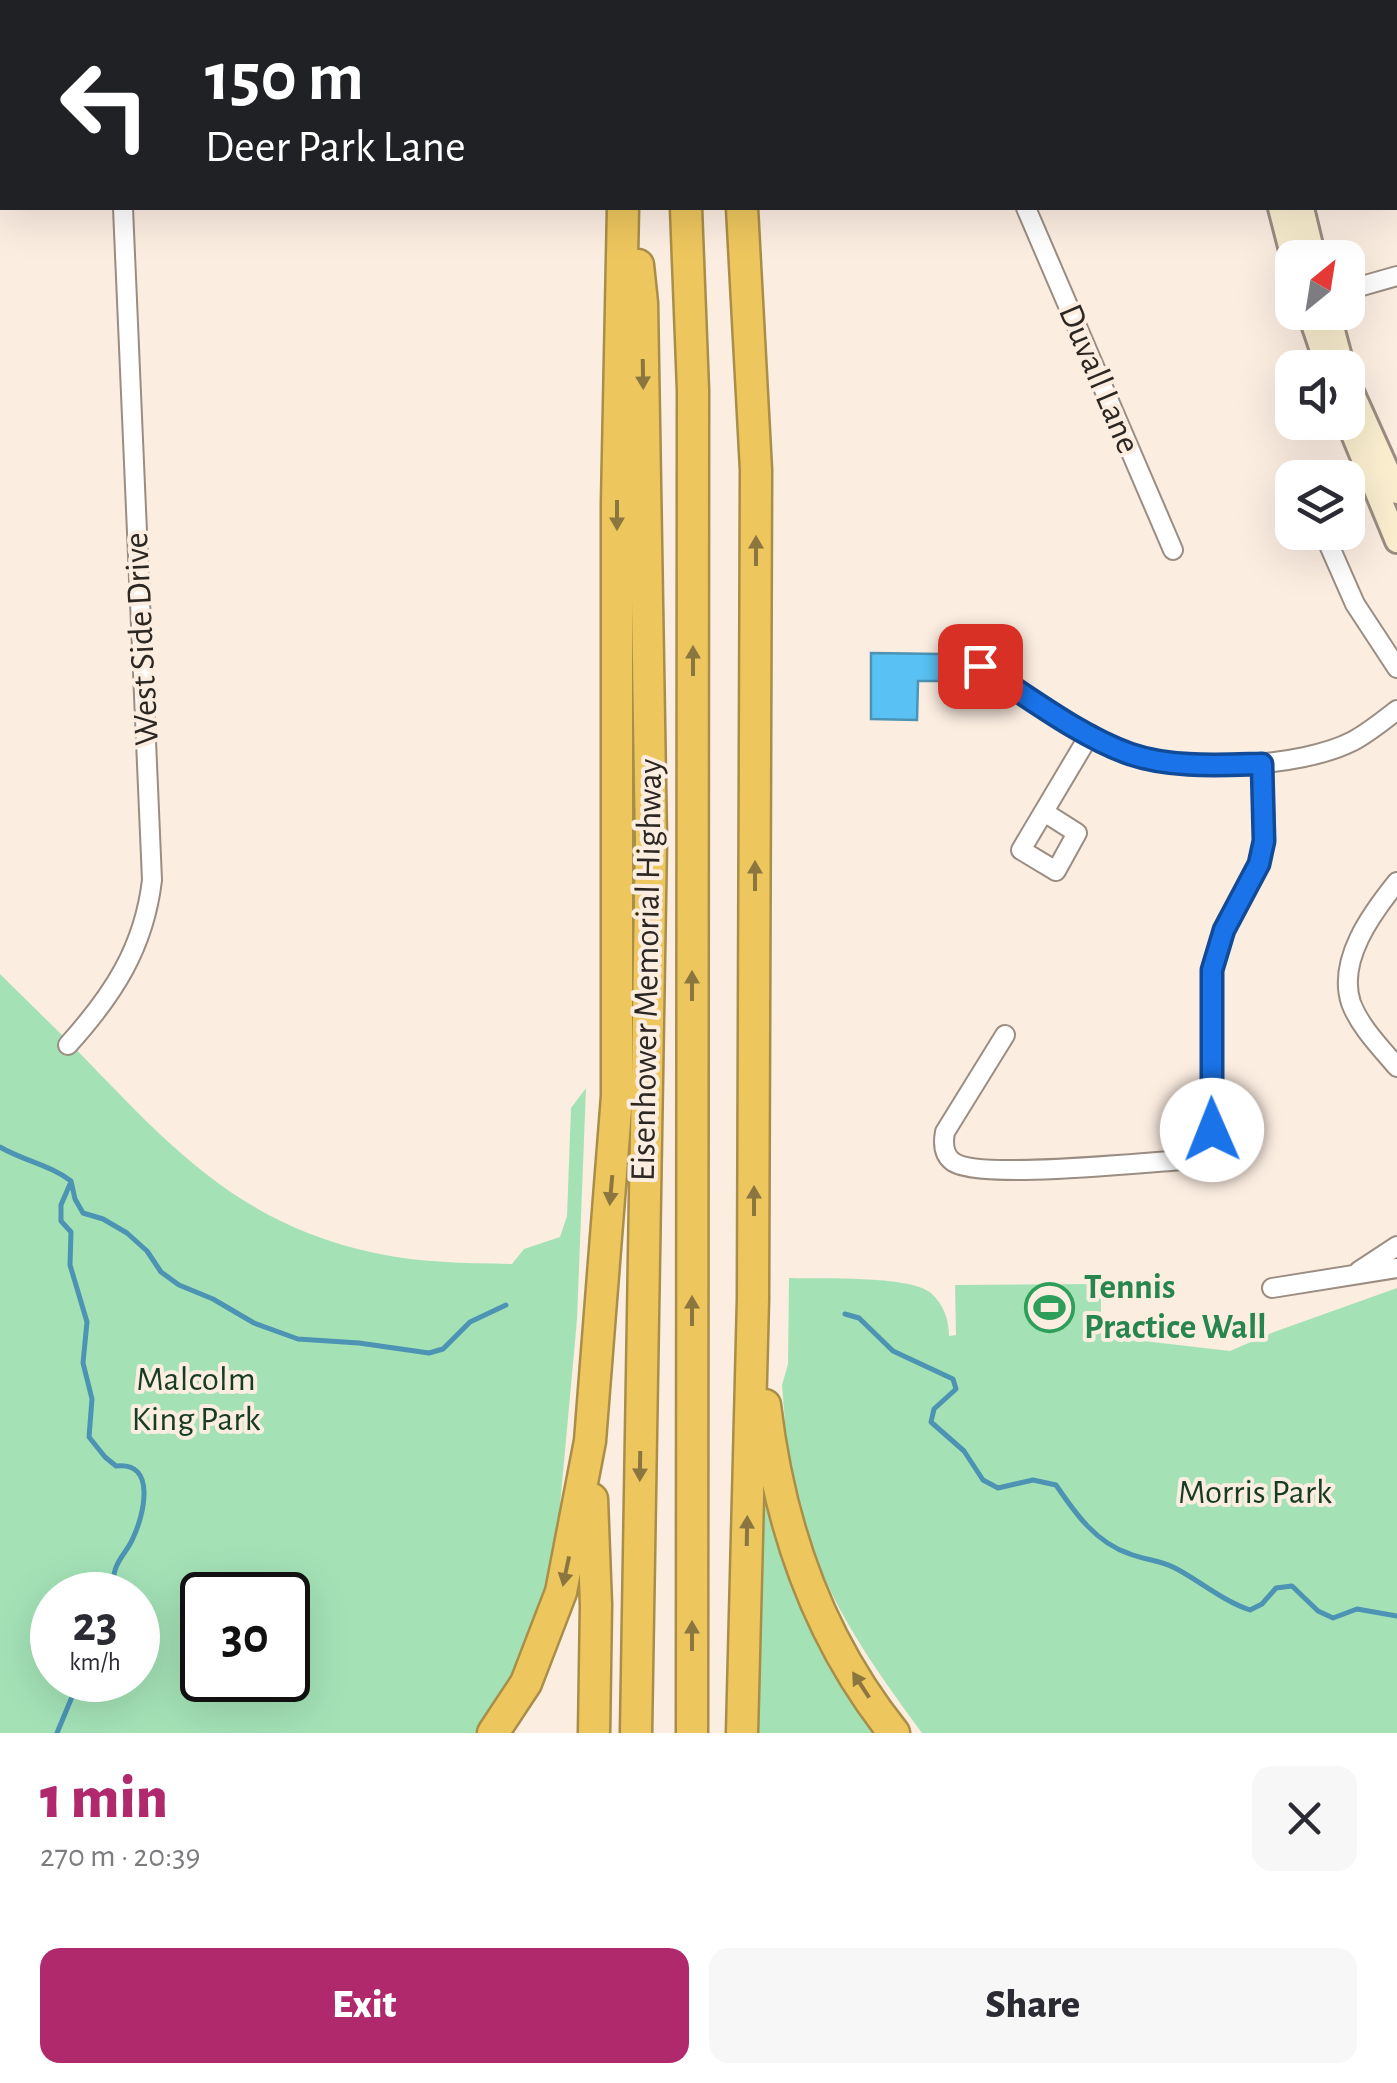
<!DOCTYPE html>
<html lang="en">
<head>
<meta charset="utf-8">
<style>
	body { margin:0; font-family:"Alegreya Sans",sans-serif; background:#f7f7f7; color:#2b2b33; height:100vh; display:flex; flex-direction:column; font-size:38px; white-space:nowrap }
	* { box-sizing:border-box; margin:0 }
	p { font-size:32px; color:#7c7c81 }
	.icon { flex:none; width:55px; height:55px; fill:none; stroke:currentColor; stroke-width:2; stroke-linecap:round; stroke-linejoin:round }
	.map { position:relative; height:1733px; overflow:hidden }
	.drawer { display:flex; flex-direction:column; background:#fff; flex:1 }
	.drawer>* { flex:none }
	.banner { position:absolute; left:0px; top:0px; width:1398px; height:210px; box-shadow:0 10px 40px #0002; background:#202124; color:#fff; overflow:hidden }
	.needle { width:65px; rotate:30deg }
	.tools { position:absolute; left:1275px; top:240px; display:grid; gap:20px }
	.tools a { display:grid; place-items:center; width:90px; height:90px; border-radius:20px; background:#fff; box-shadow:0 10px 40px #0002; font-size:50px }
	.speed { position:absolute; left:30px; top:1572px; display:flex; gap:20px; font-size:50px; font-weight:700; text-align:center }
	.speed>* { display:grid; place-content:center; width:130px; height:130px; border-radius:50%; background:#fff; box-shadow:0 10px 40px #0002; line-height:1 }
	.speed small { font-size:25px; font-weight:400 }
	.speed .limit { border:5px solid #111; border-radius:15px; background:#fff; color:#111 }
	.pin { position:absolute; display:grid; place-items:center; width:85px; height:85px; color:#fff; margin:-42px; border-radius:20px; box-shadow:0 5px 15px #0006 }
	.me { position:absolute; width:110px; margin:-55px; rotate:359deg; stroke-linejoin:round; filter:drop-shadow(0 0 8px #0008) }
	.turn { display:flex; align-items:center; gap:35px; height:210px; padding:0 40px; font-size:45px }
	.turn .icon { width:130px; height:130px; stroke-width:2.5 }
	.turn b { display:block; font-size:70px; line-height:85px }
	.round { display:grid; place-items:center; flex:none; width:105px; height:105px; border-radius:20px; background:#f7f7f7 }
	.head { display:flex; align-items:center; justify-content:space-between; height:170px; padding:0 40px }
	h1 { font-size:60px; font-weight:800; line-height:75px; color:#b0296d }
	.cta { display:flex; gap:20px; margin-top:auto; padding:20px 40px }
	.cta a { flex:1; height:115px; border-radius:20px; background:#b0296d; color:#fff; font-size:40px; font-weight:800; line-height:115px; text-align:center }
	.cta a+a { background:#f7f7f7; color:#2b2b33 }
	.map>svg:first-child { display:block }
	.green { fill:#a4e2b6; fill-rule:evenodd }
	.water { fill:#59c1f3; stroke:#4c93b4; stroke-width:2.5 }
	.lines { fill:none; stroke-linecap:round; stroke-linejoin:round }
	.stream { stroke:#4c93b4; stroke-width:5 }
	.street-casing { stroke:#9b8d82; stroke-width:22 }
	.secondary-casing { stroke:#9b8d82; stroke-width:28 }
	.highway-casing { stroke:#a98e49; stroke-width:35 }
	.street { stroke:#fff; stroke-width:18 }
	.secondary { stroke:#faeecf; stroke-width:22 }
	.highway { stroke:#edc65e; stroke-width:30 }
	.oneway { fill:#8c7640 }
	.route-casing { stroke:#114b97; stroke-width:25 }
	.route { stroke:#1a73e8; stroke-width:18 }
	.labels { text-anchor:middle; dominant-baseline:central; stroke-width:8; stroke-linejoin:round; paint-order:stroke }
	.street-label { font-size:35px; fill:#2c2722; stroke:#fcede1 }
	.leisure-label { font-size:35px; font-weight:bold; fill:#27864d; stroke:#fcede1; text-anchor:start }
	.park-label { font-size:35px; fill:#173c24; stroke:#fcede1 }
</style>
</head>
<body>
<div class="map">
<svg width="1397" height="1733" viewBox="0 0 1397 1733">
	<rect width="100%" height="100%" fill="#fcede1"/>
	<path class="green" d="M0,974C22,996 44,1017 66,1039C163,1138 231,1222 375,1253C420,1263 466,1263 512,1264L524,1249L560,1237L567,1216L571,1108L586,1088L577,1320L555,1560L536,1629L502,1699L477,1733H0ZM52,1595H138V1680H52ZM202,1595H288V1680H202Z
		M789,1278C819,1279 909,1275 931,1293C944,1305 949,1320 949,1336L956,1335L955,1285L1101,1284V1336L1230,1351L1274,1332L1397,1288V1733H922C871,1663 817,1590 801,1503L797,1502L788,1460L782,1385L788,1364Z
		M760,1478L878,1733H756Z"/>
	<path class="water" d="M871,653L940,654L939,681H918L917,720L871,719Z"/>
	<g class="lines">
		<path class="stream" d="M0,1147C24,1161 50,1165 71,1181L75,1199L83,1213L103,1219L127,1233L147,1251L161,1272L179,1285L213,1299L254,1323L298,1339L359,1343L429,1353L443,1349L470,1322L506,1305
			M70,1184L61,1205V1221L71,1232L70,1265L87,1322L83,1363L92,1399L89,1437L105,1457L116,1466C157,1461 144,1515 133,1538C129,1548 121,1556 117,1565C112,1575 114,1585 109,1595
			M845,1314L859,1318L893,1351L953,1379L956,1389L934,1409L931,1422L964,1451L983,1480L998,1488L1033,1480L1056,1485C1075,1513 1096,1543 1130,1554C1145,1560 1160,1560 1175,1568C1200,1581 1223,1601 1250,1610L1262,1604L1276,1588L1292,1586L1318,1611L1333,1618L1357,1609L1397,1616
			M57,1733L79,1680"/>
		<defs>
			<path id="street" d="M946,0L947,2
				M0,1L2,3
				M0,21L2,22
				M1026,208L1173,550
				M1348,290L1397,276
				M1329,545L1355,604L1397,668
				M980,667C1027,696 1075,732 1126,752C1181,774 1301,768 1353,741C1368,733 1383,721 1397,710
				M1044,812L1077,833L1056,871L1021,850L1090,734
				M1397,882C1372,913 1337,960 1351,1003C1360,1027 1381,1048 1397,1067
				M1005,1035L945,1132C943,1143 943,1154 952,1161C975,1181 1146,1162 1185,1160L1205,1152L1212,1131V970L1224,930L1259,864L1265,841L1263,764
				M68,1045C113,995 144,948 152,880L123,208
				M1359,1271L1397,1246
				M1272,1288L1397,1268"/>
			<path id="secondary" d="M1255,0V2
				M1279,0V2
				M1280,208L1293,258
				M1302,208L1314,258
				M1309,312L1328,368
				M1328,312L1343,368
				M1348,383L1397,492
				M1348,422L1397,541"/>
			<path id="highway" d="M609,0L610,2
				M676,0V2
				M726,0L727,2
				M686,208L693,390L692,1733
				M765,1405C779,1525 818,1638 894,1733
				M592,1499L596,1605L594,1733
				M493,1733L526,1683L561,1592L590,1441L617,1096V503L623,208
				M636,1733L651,840L642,303L638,265
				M742,1733L753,1299L756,470L742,208"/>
		</defs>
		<use href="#street" class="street-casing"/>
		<use href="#secondary" class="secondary-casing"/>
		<use href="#highway" class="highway-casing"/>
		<use href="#street" class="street"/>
		<use href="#secondary" class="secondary"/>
		<use href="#highway" class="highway"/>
	</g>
	<defs><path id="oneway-solid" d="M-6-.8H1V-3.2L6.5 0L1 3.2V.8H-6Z" transform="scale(2.5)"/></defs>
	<g class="oneway">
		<use href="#oneway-solid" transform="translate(643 374) rotate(89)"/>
		<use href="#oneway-solid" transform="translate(617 515) rotate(90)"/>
		<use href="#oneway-solid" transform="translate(756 551) rotate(-90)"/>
		<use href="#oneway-solid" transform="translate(693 661) rotate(-90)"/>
		<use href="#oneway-solid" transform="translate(755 876) rotate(-90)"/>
		<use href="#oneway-solid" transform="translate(692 986) rotate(-90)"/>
		<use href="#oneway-solid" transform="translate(611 1190) rotate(95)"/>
		<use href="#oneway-solid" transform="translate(754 1201) rotate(-90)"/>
		<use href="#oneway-solid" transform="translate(692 1311) rotate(-90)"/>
		<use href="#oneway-solid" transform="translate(640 1466) rotate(91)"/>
		<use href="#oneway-solid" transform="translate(747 1531) rotate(-89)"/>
		<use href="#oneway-solid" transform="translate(566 1571) rotate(102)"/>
		<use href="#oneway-solid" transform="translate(692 1636) rotate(-90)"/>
		<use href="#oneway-solid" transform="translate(861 1685) rotate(-123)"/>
	</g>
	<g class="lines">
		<defs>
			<path id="route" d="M980,666C1026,695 1079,736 1130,754C1171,768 1219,765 1262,764L1264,841L1259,864L1224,930L1212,970V1130"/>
		</defs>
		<use href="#route" class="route-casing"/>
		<use href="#route" class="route"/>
	</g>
	<defs>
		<symbol id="stadium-ring" viewBox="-11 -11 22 22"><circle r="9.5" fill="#fcede1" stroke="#2e9e5b" stroke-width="1.5"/><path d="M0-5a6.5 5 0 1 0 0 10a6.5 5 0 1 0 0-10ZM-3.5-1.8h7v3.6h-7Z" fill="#2e9e5b"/></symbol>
	</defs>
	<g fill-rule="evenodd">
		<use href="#stadium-ring" x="1022" y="1280" width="55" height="55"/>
	</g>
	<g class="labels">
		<g class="street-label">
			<text transform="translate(1099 379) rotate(67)">Duvall Lane</text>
			<text transform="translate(142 639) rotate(-93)">West Side Drive</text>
			<text transform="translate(647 970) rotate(-89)">Eisenhower Memorial Highway</text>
		</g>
		<g class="leisure-label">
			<text x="1084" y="1287">Tennis<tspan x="1084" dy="40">Practice Wall</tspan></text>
		</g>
		<g class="park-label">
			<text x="196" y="1379">Malcolm<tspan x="196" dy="40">King Park</tspan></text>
			<text x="1255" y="1492">Morris Park</text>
		</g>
	</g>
</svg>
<div class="tools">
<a><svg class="needle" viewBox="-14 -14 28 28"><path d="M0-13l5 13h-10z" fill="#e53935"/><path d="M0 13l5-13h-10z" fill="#7c7c81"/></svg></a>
<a><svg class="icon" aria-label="sound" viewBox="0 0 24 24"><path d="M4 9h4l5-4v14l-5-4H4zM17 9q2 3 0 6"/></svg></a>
<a><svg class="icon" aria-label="layers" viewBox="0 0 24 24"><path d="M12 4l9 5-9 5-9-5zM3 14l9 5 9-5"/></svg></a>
</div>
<div class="speed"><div>23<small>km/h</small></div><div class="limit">30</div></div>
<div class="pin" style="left:980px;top:666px;background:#d93025"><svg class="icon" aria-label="arrive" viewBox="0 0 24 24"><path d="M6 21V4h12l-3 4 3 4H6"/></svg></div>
<svg class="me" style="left:1212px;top:1130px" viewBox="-20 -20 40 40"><circle r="19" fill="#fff"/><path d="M0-13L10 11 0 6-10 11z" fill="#1a73e8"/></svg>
<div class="banner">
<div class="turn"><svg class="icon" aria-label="left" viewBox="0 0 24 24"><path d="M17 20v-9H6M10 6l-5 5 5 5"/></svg><div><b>150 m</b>Deer Park Lane</div></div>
</div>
</div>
<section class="drawer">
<div class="head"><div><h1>1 min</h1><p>270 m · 20:39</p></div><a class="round"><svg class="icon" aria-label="close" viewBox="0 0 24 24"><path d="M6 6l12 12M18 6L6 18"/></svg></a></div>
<div class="cta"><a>Exit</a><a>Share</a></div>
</section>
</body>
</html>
